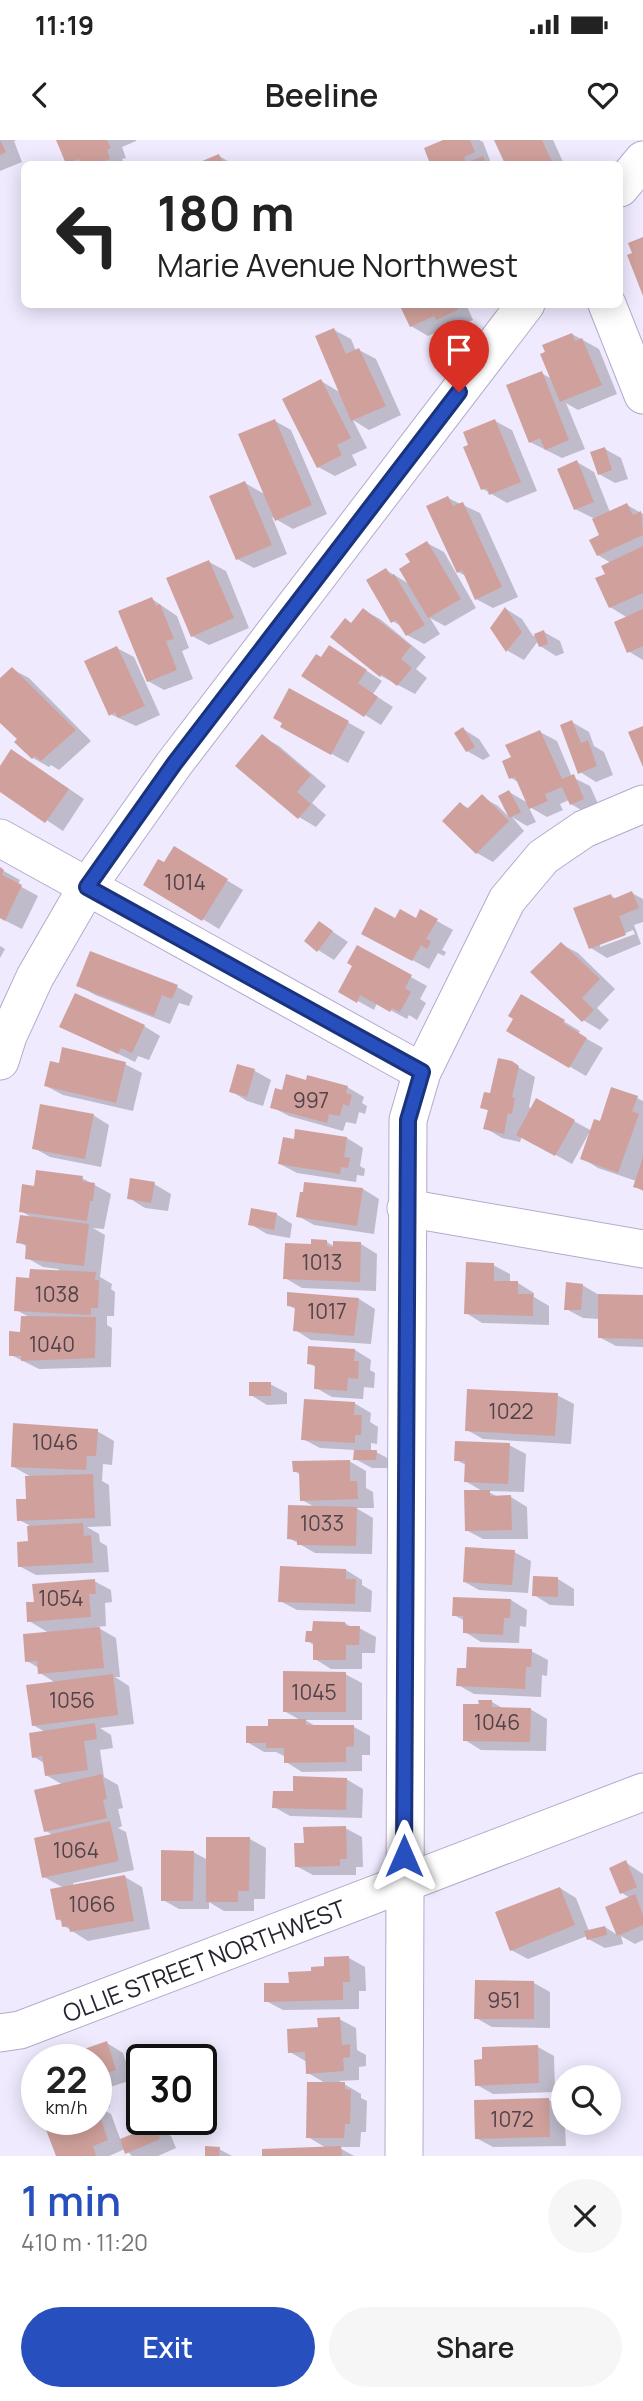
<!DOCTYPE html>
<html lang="en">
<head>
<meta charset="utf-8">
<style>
	body { margin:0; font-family:Manrope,sans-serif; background:#f6f6f6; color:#222; height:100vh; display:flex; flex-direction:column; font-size:26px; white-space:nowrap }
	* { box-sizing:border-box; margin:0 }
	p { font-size:23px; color:#767676 }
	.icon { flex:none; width:38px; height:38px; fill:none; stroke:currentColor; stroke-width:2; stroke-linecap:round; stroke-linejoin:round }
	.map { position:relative; height:2016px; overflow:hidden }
	.details { display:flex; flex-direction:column; background:#fff; flex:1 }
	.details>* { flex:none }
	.guide { position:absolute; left:21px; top:21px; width:602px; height:147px; border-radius:10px; box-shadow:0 4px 18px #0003; background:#fff; color:#222; overflow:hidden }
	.tools { position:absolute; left:551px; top:1925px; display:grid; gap:14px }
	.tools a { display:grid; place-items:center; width:70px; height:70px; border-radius:50%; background:#fff; box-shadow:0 4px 18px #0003; font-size:35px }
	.speed { position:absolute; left:21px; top:1904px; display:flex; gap:14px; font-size:35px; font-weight:700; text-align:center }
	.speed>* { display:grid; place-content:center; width:91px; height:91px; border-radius:50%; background:#fff; box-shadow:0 4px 18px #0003; line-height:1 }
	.speed small { font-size:18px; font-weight:400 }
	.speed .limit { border:4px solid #111; border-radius:10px; background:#fff; color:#111 }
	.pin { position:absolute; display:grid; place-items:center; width:60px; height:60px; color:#fff; margin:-72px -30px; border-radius:50% 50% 50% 0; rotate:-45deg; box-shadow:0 0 7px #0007 }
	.pin .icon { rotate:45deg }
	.me { position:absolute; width:77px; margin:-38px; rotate:0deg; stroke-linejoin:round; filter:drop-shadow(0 0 5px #0008) }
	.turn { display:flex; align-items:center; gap:24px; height:147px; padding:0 21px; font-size:32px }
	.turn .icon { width:91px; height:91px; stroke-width:2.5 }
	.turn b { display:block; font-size:49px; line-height:60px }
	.round { display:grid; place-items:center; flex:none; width:74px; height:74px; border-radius:37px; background:#f6f6f6 }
	.headline { display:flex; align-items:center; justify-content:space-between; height:119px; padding:0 21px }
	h1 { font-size:42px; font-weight:600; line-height:52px; color:#284fbe }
	.action { display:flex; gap:14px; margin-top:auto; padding:14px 21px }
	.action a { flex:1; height:80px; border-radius:42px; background:#284fbe; color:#fff; font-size:28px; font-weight:600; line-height:80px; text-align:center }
	.action a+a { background:#f6f6f6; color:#222 }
	.status { display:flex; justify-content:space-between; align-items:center; height:49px; padding:0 35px; background:#fff; direction:ltr }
	.status svg { height:19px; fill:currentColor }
	header { display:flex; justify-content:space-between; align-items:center; height:91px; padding:0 21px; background:#fff; font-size:32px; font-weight:600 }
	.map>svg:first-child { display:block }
	.shadow { fill:#0003; fill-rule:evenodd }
	.building { fill:#d0a19c }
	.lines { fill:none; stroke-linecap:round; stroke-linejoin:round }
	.minor-casing { stroke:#b4abca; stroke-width:39 }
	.minor { stroke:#fff; stroke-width:37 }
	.route-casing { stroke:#1a337c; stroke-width:18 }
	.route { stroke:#284fbe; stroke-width:12 }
	.labels { text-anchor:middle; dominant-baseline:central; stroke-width:7; stroke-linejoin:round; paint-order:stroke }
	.number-label { font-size:21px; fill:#51434b }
	.street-label { font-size:24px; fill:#272430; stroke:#fbfbfb }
</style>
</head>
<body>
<div class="status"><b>11:19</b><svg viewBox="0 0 49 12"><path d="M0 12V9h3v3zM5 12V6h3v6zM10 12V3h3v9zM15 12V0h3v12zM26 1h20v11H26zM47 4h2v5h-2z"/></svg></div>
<header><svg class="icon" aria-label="back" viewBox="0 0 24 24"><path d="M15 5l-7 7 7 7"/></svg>Beeline<svg class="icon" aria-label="heart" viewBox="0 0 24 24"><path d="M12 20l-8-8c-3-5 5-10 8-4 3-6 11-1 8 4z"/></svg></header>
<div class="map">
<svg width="643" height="2016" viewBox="0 0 643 2016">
	<rect width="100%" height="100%" fill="#efeafe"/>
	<path class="shadow" d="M0,0H17L14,1L22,22L0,31Z
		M58,0H136V1L122,7L126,18L122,19L124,24H69Z
		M448,0H479L483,2L491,23L494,24H425L431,22Z
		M496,0H553L564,24H507Z
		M219,16L233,24H199Z
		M401,164H466L473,180L454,188L449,186L428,196L411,186Z
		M334,190L351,199L356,211L359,210L376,219L401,275L369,290L353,280L367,308L352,315L357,325L335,336L318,327L321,241L341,253Z
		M572,194L599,209L617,254L578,270L566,263L585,309L562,318L530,302L541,233L552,239Z
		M275,281L291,290L327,374L293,389L272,377L287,414L254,428L237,419L245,343L266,355Z
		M495,281L512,290L537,351L507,363L483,349Z
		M605,309L621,318L628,339L615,343L599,334Z
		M577,322L594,332L610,372L627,365L643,374V520L628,511V478L610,467L607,435L611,423L598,415L601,396L593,378L575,369Z
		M448,358L480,373L518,457L493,468L476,459L466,436L458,432Z
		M427,403L444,412L476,468L445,486L430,478L440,494L424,504L407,495L403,487L392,481L386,430L411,445L413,423Z
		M209,422L226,431L249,488L209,505L192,496Z
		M152,459L177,476L189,508L182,511L193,539L164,550L148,541Z
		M506,469L522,479L533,496L544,492L560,501L564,513L556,516L540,506L538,501L524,520L508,511L492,488Z
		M363,470L380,479L426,517L416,529L427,538L415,554L381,536L332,497L352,484Z
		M117,508L134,517L160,575L136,586L110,574Z
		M346,517L382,541L373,554L393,567L381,585L303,536L322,519Z
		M12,529L29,538L91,601L59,630L51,625L49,627L33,618L19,599L0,580V541Z
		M290,550L365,592L348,623L282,586Z
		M572,582L589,592L594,606L604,612L613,635L596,642L580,632Z
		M463,589L479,599L490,616L483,620L467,611Z
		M540,592L557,601L572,637L590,646L600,668L588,674L571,664L569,660L560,664L563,670L547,677L528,666L536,682L527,686L512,677L524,691L493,722L477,713L461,664L470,669L482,657L498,666L510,678L500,657L509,652L528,663L520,643L511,638L513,618Z
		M263,597L279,606L326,646L312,663L326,675L316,687L299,677L238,626Z
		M28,621L84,659L63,691L0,649V629Z
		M190,718L243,750L219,789L145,744L165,724Z
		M0,729L20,740L18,745L38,756L22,789L0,778Z
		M632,753L643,759V782L634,785L641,804L607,818L591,808L611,756L617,759ZM633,790L635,794L600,807V804Z
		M421,772L453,790L442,810L446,812L444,816L438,813L429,829L379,802L396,781L417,780Z
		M320,783L348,802L334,820L318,810Z
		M561,804L578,813L615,849L597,868L609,880L600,890L583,880Z
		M0,806L5,809L0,818Z
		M357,807L427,846L420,859L426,863L417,880L409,875L407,879L377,863L374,870L340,851L354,825Z
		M78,845L177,847L193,856L189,866L179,863L170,884L95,855Z
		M521,856L580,891L578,894L603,908L586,936L508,891L515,879Z
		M61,886H144L160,896L149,920L138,916L135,922Z
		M511,923L535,937L529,967L532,969L537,961L592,991L637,958L643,961V1051L635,1046L636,1041L598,1028L582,1018L591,994L589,993L572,1024L522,996L520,1002L502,998L485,988L489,971L482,967L492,956Z
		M125,924L142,933L133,971L63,955L46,946Z
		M238,926L255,931L271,940L263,966L247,961L231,951Z
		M307,942L347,947L364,957L362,963L367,966L365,974L359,972L356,984L346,982L343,991L289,976L272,967Z
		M93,975L109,985L101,1027L50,1017L34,1008Z
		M347,998L363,1008L360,1026L365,1029L364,1036L357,1035L356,1042L297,1033L280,1024L295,1001Z
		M82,1038L111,1054L104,1089L93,1088L105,1095L100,1137L112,1144L111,1149L115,1152L114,1176H107V1185L112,1188L111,1227L39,1229L11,1215L31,1178L16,1170L31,1139L58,1132L59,1129L43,1127L27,1118L28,1107L18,1102L34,1079L21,1071L36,1048Z
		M154,1044L171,1054L168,1071L145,1068L129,1058Z
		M363,1049L379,1059L374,1094L314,1085L298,1076Z
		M276,1074L292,1084L290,1098L267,1094L250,1084Z
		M327,1102L335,1107L361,1104L377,1114L376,1151L302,1148L285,1138L312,1106Z
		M493,1125L510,1134V1143H518L534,1153V1157L549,1166V1185L482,1183L466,1173Z
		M582,1145L599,1155L643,1157V1207L616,1206L599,1197V1179L583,1178L566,1169Z
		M359,1159L375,1169L371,1204L311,1200L295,1190L297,1170L288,1165Z
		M355,1210L371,1220L370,1230L375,1233L374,1248L364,1247L363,1259L332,1257L316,1248L317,1228L309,1223Z
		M270,1244L287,1253V1264L267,1265L251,1255Z
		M557,1255L574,1264L571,1304L483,1299L467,1290Z
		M354,1263L371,1273L370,1282L378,1287L377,1304L371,1303V1312H376L393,1321V1328H372L355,1319V1310L320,1308L303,1299Z
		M97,1291L114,1301L112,1325L103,1324L102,1341L109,1345L111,1386L87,1387L99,1394L100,1402L107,1406L109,1432L36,1435L19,1426L30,1403L29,1385L19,1380L28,1360L33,1338L12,1326Z
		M509,1305L526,1314L524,1352L487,1351L498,1357H511L527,1367L528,1399H483L466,1390L484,1352L465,1341L466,1325L456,1320Z
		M349,1321L366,1331V1348L373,1352L374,1368H356L373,1378L372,1414L315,1413L289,1398L315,1367L302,1360L301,1335L294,1331Z
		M514,1412L531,1421L528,1453L479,1450L463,1441Z
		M346,1430L362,1440V1445L372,1451L371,1472L297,1470L280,1461Z
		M558,1439L574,1449V1466L550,1465L534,1455Z
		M94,1441L111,1450L112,1462L105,1463L106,1486L97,1487L116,1498L120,1537H115L129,1546L134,1584L100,1588L111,1595L113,1608L100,1610L104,1637L118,1645L123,1668L118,1669L122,1686L118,1688L126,1692L134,1730L73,1743L74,1747L125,1737L142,1747L150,1789L88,1801L64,1786L63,1782L57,1779L64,1748L44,1737L53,1695L46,1691L63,1645L46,1635L44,1623L34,1617L47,1593L33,1585L56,1543L40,1533L39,1528L27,1521L49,1493L29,1481L35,1463Z
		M511,1460L527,1470L526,1487L520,1486L519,1503L481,1502L465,1492V1481L454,1475Z
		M345,1483L353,1488H359L376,1497L375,1513H362V1529H331L315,1519L314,1505L307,1501Z
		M531,1511L548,1520L547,1536L542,1535L541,1557L474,1554L458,1545L468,1529Z
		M345,1534L362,1543V1580H305L317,1587H354L370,1596V1615H362V1631L302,1632L286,1622L284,1616L276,1612H264L247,1602L269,1588L302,1581L284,1571Z
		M492,1562L504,1569H530L547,1579L546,1611L481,1610L465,1600L480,1566Z
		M346,1639L363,1649L362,1678L290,1676L274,1667L295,1653Z
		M345,1688L362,1697L363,1727H356V1735H313L296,1726L305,1705Z
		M250,1699L266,1708L265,1759H254V1771H224L209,1762V1769H179L163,1760L193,1712L208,1720Z
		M625,1722L643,1734V1800L635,1804L621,1796L623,1804L605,1808L588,1799L587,1796L528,1819L511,1810L560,1748L576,1758L589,1791L605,1787L619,1796L607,1768L630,1758L622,1753Z
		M349,1818L365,1827L366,1851H359V1869L283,1870L266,1861L290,1844Z
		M534,1843L550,1852V1888L492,1887L476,1878Z
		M339,1879L356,1888L357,1910L366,1915V1926L359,1927V1940L339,1941L361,1954V1958L367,1961L366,1992H361L360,2007H338L354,2016H264L328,2009L308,1997L327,1944L308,1933L307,1922L290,1912L319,1889Z
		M107,1903L123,1913L132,1940L104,1949L110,1967L102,1969L111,1974L121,2001L154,1987L171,1996L176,2008L158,2016H132L125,2009L109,2016H58L96,1979V1920Z
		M538,1907L554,1916L555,1952L493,1954L477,1945Z
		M549,1960L564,1968L566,2006L493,2007L476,1998Z
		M219,2009L232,2016H206Z"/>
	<path class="building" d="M0,0L6,12L0,15Z
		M56,0H107L111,8L107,10L110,19L96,24H81L79,19L66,24Z
		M443,0H470L475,12L464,17L466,23L483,16L486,24H421L429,21L424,8Z
		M494,0H542L553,24H505Z
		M219,14L223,24H195Z
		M643,97V156L627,115L632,113L628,103Z
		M399,164H455L458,170L436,180L434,176L410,187Z
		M334,188L346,214L359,208L386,266L351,281L315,196Z
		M572,193L575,201L582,198L602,245L560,262L540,214L545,212L542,205Z
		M542,231L569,300L545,310L540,298L529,303L506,245Z
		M321,239L351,298L337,305L342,315L317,328L282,259Z
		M275,279L312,365L275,381L238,294Z
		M495,279L521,342L489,355L487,348L481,350L463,307L468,305L463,292Z
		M605,307L612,330L598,335L590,312Z
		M577,320L594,362L574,370L557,329Z
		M245,341L272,405L236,420L209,356Z
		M448,356L453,366L463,362L502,447L475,460L462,430L457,433L426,366Z
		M627,363L633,375L641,371L643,395L597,416L589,400L599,395L592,379Z
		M427,401L461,459L428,478L399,429L410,422L405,414Z
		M643,406V453L609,468L595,438L605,434L601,426Z
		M209,420L234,478L191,497L166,438Z
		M386,428L391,436L394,434L425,485L406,496L396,480L391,483L366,440Z
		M152,457L156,466L160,464L174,499L166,501L177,530L147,542L118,471Z
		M505,467L522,492L506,512L490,488Z
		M363,468L411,506L401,519L412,528L397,546L382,534L380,537L330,497L345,478L351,483Z
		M643,469V506L627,513L614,482Z
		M544,490L548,504L539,507L534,494Z
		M329,505L367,530L358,543L378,557L364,577L301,536L316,514L321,517Z
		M117,506L145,566L118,578L115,572L109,576L84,521Z
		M12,527L76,590L41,621L35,616L32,619L14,602L17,599L0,583V538Z
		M289,548L349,581L331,615L280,587L282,583L273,578Z
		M572,580L581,603L588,600L597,626L578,634L560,585Z
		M643,586V627L628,592Z
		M463,587L475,607L466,612L454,593Z
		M540,590L562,639L574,634L584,659L570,665L562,647L545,654L548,661L529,669L515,637L509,639L502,621L511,617L505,605Z
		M262,594L311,635L297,652L311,664L298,679L235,626Z
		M11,609L69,649L45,683L0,652V626Z
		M509,650L521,672L509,678L498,656Z
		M482,654L509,681L476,714L442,681L460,662L467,669Z
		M174,706L228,739L202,781L143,745L158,719L164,722Z
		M0,727L4,730L2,735L22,745L5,781L0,778Z
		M632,751L639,768L619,776L626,795L589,809L573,768L611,754L613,759Z
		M375,767L395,778L400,769L416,778L420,769L438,779L426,799L431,801L427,809L421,805L412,821L361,794Z
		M319,781L333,791L317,812L304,801Z
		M561,802L600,839L582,858L594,870L582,882L530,832Z
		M357,805L412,835L405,848L411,852L400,872L392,868L390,872L360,855L357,863L338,852L352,826L347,823Z
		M90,811L178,845L172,859L162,855L154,876L76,846Z
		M75,853L145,885L132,913L121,908L118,914L59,887Z
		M521,854L565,880L563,883L587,898L569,928L506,891L513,879L508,876Z
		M62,907L126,922L116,963L44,946L50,921L59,923Z
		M498,918L512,921L519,926L512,957L515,958L512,974L508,973L504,994L483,989L488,970L480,968L484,952L490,953Z
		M237,924L255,929L247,957L229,952Z
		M286,934L306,940L307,935L348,946L346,953L352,955L349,966L343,964L340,976L329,974L327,983L270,968L275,948L282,950Z
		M611,947L638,956L632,971L639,974L618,1033L580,1019L594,979L600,981Z
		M536,958L575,980L555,1016L516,995Z
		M40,964L94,974L85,1019L32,1009Z
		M295,989L347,997L344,1017L350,1018L348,1028L341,1027L340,1034L278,1024L283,997L294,999Z
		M643,1017V1050L633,1047Z
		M36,1030L83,1036L82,1041L95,1043L93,1061H90L87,1081L19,1072L22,1044L34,1046Z
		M130,1038L155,1042L151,1063L127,1059Z
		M304,1042L363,1048L357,1086L296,1077L300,1052H303Z
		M251,1068L277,1073L274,1090L248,1085Z
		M20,1075L89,1084L84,1126L25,1119L26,1104L16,1103Z
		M311,1099L327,1100V1106L333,1107V1101L361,1102L360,1142L283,1139L285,1103L311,1104Z
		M466,1122L494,1123V1141H518V1154H533V1176L464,1174Z
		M30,1129L96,1132L95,1140H99L98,1168H91V1175L14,1171L16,1137L29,1138Z
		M566,1142L583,1144L581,1170H564Z
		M287,1152L359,1158L354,1196L293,1191L295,1167L287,1166Z
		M598,1154L643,1155V1199L598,1198Z
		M21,1176L96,1177L95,1218L21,1221V1216H9V1191L20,1192Z
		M308,1206L355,1209L354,1221H359L358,1239L348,1238L347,1251L314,1249L315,1225L307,1224Z
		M249,1242H271V1256H249Z
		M467,1249L558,1253L555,1296L465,1291Z
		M304,1259L355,1262L354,1275H362L361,1295H355V1303L301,1300Z
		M13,1283L98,1289L96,1316H87L86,1330L11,1327Z
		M455,1301L510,1303L508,1344L464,1342L465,1321H454Z
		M354,1310H377L376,1320H353Z
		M350,1320V1341H357L358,1359L300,1361L299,1332H293L292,1321Z
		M93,1334L95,1378L17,1381L16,1359H26L25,1336Z
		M464,1350H490V1356L511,1355L512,1390L465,1391Z
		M288,1365L357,1367L356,1406L297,1405V1400L287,1399Z
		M83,1383L84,1396L91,1395L93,1423L18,1427L17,1402L28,1401L27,1386Z
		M465,1407L515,1410L512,1445L463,1442Z
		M280,1426L346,1429V1439H356L355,1464L278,1462Z
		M533,1436L558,1437V1457L532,1456Z
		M95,1439L96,1454H89L91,1477L27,1482L26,1462H34L32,1444Z
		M453,1457L511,1459L510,1478H504L503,1495L463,1493V1476H452Z
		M313,1481L345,1482V1486H360L359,1505H346V1520H313V1502H305L306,1491H312Z
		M100,1487L104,1528L38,1534L37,1521L25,1522L23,1494Z
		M467,1507L532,1509L531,1527H526L525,1549L456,1546L457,1528H466Z
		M283,1531L346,1532V1572H283Z
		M113,1534L118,1575L32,1586L26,1545Z
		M478,1560H492V1567L531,1568L530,1602L463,1601V1564H479Z
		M268,1579H306V1585H354V1606L346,1607V1622L284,1623V1608H266V1603H246V1586H268Z
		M95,1583L97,1599L84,1601L88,1630L45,1636L42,1616L32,1618L29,1593Z
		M102,1634L107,1659L103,1660L107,1678L44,1692L34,1650Z
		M293,1636L347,1638L346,1670L272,1668L273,1651H293Z
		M110,1681L119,1721L42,1738L34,1698Z
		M346,1686L347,1719H340V1726L295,1727L294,1703H304L303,1687Z
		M206,1697H250L249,1751H238V1762H206Z
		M161,1710L194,1711L193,1761H161Z
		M626,1720L637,1747L620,1754L609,1728Z
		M125,1735L134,1781L70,1792L69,1786L62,1787L61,1779L56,1780L50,1749Z
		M560,1747L575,1785L510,1811L495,1772Z
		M635,1754L643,1775V1785L617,1796L605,1767Z
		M605,1786L607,1795L587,1800L584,1791Z
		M349,1816L350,1842H343V1860L264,1862V1843H289L288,1832L311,1831V1827L324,1826V1817Z
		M475,1840L534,1841V1879H474Z
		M340,1877L342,1905L350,1904V1917L343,1918L344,1931L306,1934L305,1912L288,1913L287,1889L318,1887L317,1878Z
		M107,1901L116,1930L96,1937V1920H53Z
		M538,1905L539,1943L475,1946L474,1920L482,1919V1907Z
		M307,1942H345V1949L351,1950L350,1984H345L344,1998H306Z
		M549,1958L550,1997L475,1999L474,1960Z
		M97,1968L108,2000L93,2006L96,2016H56L43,1982L50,1979H96Z
		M155,1985L160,1999L125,2014L120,1999Z
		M205,2006L220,2007L219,2016H205Z
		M341,2006L342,2016H262V2009Z"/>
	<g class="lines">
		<defs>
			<g id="minor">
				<path d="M620,48L643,20"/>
				<path d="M607,164L643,255"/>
				<path d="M0,698L422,932"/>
				<path d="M0,921L8,896L35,837L87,747L174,624L526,164"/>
				<path d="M406,1068L643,1109"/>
				<path id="s1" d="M0,1893L20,1890L643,1652"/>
				<path d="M404,2016L408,980L422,932L507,760L543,717L584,689L643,664"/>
			</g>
		</defs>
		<use href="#minor" class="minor-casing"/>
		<use href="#minor" class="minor"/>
	</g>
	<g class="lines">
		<defs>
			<path id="route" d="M404,1716L408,980L422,932L87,747L174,624L459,252"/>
		</defs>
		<use href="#route" class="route-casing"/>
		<use href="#route" class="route"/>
	</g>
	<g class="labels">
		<g class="number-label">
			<text x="185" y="742">1014</text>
			<text x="311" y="960">997</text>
			<text x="322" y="1122">1013</text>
			<text x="57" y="1154">1038</text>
			<text x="327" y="1171">1017</text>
			<text x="52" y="1204">1040</text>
			<text x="511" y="1271">1022</text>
			<text x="55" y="1302">1046</text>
			<text x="322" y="1383">1033</text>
			<text x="61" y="1458">1054</text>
			<text x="314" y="1552">1045</text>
			<text x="72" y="1560">1056</text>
			<text x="497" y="1582">1046</text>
			<text x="76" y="1710">1064</text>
			<text x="92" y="1764">1066</text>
			<text x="504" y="1860">951</text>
			<text x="512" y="1979">1072</text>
		</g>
		<g class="street-label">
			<text stroke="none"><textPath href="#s1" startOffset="217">OLLIE STREET NORTHWEST</textPath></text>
		</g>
	</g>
</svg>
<div class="tools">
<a><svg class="icon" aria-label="search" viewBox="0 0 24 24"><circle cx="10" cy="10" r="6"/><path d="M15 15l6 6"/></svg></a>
</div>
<div class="speed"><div>22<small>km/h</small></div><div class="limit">30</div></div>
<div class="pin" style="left:459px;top:252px;background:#d93025"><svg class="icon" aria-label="arrive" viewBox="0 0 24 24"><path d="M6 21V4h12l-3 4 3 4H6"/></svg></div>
<svg class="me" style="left:404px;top:1716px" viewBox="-20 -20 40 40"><path d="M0-17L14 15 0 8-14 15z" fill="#284fbe" stroke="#fff" stroke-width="4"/></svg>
<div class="guide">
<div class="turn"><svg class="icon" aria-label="left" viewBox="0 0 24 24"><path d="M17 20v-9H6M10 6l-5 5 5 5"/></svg><div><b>180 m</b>Marie Avenue Northwest</div></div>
</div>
</div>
<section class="details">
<div class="headline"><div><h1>1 min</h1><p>410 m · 11:20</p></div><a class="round"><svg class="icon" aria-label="close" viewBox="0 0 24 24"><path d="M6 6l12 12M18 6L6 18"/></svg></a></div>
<div class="action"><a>Exit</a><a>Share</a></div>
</section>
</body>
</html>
